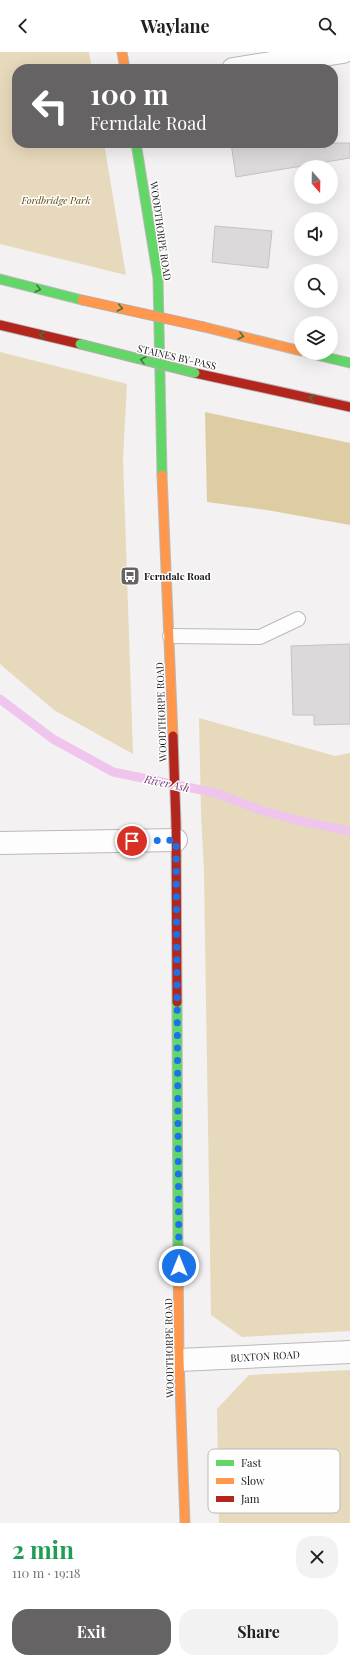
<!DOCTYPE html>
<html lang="en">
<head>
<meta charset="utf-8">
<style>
	body { margin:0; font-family:"Playfair Display",serif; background:#f2f2f2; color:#202124; height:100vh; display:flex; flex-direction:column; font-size:15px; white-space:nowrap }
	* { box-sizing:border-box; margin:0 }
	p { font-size:13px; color:#757577 }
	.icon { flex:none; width:22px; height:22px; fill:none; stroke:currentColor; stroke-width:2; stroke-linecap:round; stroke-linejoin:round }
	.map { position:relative; height:1471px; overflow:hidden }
	.panel { display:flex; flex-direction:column; background:#fff; flex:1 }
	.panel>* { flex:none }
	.top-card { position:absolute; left:12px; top:12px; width:326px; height:84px; border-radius:16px; box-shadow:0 4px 16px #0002; background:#656363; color:#fff; overflow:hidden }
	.needle { width:26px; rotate:160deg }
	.controls { position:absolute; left:294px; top:108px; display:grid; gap:8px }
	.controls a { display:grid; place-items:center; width:44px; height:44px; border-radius:50%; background:#fff; box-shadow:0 4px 16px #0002; font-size:20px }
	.pin { position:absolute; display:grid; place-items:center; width:34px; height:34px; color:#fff; margin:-17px; border:2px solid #fff; border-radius:50%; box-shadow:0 1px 4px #0007 }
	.me { position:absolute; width:44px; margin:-22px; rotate:0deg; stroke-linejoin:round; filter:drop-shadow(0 0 3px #0008) }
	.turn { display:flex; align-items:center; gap:14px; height:84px; padding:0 12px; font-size:18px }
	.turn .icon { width:52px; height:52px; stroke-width:2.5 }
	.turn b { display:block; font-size:28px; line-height:34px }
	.round { display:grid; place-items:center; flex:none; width:42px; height:42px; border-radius:16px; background:#f2f2f2 }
	.head { display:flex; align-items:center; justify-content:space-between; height:68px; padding:0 12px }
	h1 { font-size:24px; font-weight:700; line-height:30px; color:#1e9e55 }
	.primary-button { display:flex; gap:8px; margin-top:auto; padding:8px 12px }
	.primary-button a { flex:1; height:46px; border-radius:16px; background:#656363; color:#fff; font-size:16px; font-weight:700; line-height:46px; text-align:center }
	.primary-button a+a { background:#f2f2f2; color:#202124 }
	header { display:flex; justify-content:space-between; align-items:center; height:52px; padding:0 12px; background:#fff; font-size:18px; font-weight:700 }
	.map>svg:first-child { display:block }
	.green { fill:#e7d9bb }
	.forest { fill:#decca2 }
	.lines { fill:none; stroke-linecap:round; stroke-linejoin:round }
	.stream { stroke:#efc5ee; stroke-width:9 }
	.building { fill:#dbd9d9; stroke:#c4c2c2 }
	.lane-casing { stroke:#bbb9b9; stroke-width:16 }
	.street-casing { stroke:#bbb9b9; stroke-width:24 }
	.fast-casing { stroke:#bbb9b9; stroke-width:11 }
	.slow-casing { stroke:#bbb9b9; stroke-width:11 }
	.jam-casing { stroke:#bbb9b9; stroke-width:11 }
	.lane { stroke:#fdfdfd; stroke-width:14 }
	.street { stroke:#fdfdfd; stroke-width:22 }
	.fast { stroke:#63d668; stroke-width:9 }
	.slow { stroke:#ff974d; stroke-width:9 }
	.jam { stroke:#b3261e; stroke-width:9 }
	.fast-bridge-casing { stroke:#b9a8ae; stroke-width:11; stroke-linecap:butt }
	.slow-bridge-casing { stroke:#b9a8ae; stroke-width:11; stroke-linecap:butt }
	.fast-bridge { stroke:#63d668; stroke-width:9 }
	.slow-bridge { stroke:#ff974d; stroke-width:9 }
	.oneway { stroke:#3e7640 }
	.route { stroke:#1a73e8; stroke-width:7; stroke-dasharray:0 12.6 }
	.labels { text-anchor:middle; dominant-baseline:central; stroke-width:3; stroke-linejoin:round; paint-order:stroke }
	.park-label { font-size:10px; font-style:italic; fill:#5b4506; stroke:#fffefe }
	.street-label { font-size:10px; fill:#181717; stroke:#fffefe }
	.poi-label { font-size:10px; font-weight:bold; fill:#181717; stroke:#fffefe; text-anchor:start }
	.water-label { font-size:11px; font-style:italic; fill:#7a367b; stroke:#fffefe }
	.key { fill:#fffefe; stroke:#bab9b9; stroke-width:1 }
	.key-label { font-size:11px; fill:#181717 }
</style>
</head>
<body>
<header><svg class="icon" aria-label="back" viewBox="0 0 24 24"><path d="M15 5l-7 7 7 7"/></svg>Waylane<svg class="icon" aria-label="search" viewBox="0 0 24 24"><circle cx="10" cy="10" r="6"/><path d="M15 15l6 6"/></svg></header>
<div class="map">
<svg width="350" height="1471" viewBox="0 0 350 1471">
	<rect width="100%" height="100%" fill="#f3f1f1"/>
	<path class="green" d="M0,0H89L92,17H17V91H104L126,223L0,192Z
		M0,300L127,332L123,406L133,702L54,658L0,612Z
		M199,666L335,704L350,701V1279L242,1285L211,1263L204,821L201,759Z
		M350,1318V1471H219L217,1357L249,1323Z"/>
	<path class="forest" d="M205,360L350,391V473L267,458L207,450Z"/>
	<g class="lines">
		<path class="stream" d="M0,647L53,687L113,720L216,741L260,758L301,769L350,779"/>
	</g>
	<path class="building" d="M231,91H350V106L236,125Z
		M215,174L272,179L268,216L212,210Z
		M350,592V672L314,673V663H293L291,594Z"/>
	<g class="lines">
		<defs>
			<path id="lane" d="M170,584L260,585L298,567"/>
			<path id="street" d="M233,17L343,0
				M0,791L176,788
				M179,1308L350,1300"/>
			<path id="fast" d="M136,91L158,226L162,423
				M0,227L82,248
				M308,301L350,311
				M177,950L178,1202"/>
			<path id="slow" d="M122,0L125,17
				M204,275L301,299
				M162,423L173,684
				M178,1202L179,1308L185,1471"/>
			<path id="jam" d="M0,273L80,292
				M195,321L350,355
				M173,684L176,771L177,950"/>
		</defs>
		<use href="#lane" class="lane-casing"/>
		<use href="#street" class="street-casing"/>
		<use href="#fast" class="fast-casing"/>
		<use href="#slow" class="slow-casing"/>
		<use href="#jam" class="jam-casing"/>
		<use href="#lane" class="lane"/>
		<use href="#street" class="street"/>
		<use href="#fast" class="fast"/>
		<use href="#slow" class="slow"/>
		<use href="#jam" class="jam"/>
		<defs>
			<path id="fast-bridge" d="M80,292L195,321"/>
			<path id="slow-bridge" d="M82,248L204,275"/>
		</defs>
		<use href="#fast-bridge" class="fast-bridge-casing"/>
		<use href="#slow-bridge" class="slow-bridge-casing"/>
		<use href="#fast-bridge" class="fast-bridge"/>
		<use href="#slow-bridge" class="slow-bridge"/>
	</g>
	<defs><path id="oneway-chevron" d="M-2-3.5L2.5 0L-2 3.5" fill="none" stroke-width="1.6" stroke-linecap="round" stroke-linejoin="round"/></defs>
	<g class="oneway">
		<use href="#oneway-chevron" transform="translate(38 237) rotate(14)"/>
		<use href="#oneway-chevron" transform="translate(120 256) rotate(13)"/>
		<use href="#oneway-chevron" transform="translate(42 283) rotate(-166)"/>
		<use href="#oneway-chevron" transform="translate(241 284) rotate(14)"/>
		<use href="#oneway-chevron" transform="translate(143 308) rotate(-166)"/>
		<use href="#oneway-chevron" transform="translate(312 346) rotate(-168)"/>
	</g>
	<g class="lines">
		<path class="route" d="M132,789L176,788L179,1214"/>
	</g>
	<defs>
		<symbol id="bus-square" viewBox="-11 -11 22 22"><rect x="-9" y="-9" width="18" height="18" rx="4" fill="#656363" stroke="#fffefe"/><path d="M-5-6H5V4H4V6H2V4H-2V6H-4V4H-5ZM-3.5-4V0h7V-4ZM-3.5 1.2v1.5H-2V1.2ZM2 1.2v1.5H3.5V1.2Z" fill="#fff"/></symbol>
	</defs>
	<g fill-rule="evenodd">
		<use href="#bus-square" x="119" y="513" width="22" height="22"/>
	</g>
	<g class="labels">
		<g class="park-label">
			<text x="56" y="148">Fordbridge Park</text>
		</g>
		<g class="street-label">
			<text transform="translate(161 179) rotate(82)">WOODTHORPE ROAD</text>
			<text transform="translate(177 305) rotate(13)">STAINES BY-PASS</text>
			<text transform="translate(161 660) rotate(-92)">WOODTHORPE ROAD</text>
			<text transform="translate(169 1296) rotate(-91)">WOODTHORPE ROAD</text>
			<text transform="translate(265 1304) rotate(-3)">BUXTON ROAD</text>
		</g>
		<g class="poi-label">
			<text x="144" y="524">Ferndale Road</text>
		</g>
		<g class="water-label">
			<text transform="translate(167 731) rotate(12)">River Ash</text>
		</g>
	</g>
	<rect x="208" y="1397" width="132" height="64" rx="6" class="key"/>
	<rect x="216" y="1408" width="18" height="6" fill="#63d668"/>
	<rect x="216" y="1426" width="18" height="6" fill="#ff974d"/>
	<rect x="216" y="1444" width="18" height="6" fill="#b3261e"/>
	<g class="key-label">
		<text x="241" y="1415">Fast</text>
		<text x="241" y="1433">Slow</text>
		<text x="241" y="1451">Jam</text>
	</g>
</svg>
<div class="controls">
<a><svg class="needle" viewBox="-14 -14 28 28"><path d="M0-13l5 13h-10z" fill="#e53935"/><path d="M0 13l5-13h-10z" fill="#757577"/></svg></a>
<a><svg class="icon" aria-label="sound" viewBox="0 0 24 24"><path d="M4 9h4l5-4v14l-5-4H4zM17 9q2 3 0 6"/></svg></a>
<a><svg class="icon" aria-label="search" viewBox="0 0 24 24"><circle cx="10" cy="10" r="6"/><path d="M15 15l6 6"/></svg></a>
<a><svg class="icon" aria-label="layers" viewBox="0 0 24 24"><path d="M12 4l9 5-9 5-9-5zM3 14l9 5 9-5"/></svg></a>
</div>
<div class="pin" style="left:132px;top:789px;background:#d93025"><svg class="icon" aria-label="arrive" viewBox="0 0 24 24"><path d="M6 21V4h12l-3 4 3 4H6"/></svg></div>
<svg class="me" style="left:179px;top:1214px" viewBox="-20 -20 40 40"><circle r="17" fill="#1a73e8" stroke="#fff" stroke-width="3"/><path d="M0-11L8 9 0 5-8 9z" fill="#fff"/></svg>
<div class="top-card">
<div class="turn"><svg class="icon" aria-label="left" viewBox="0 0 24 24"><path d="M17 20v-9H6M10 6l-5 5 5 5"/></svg><div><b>100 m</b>Ferndale Road</div></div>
</div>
</div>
<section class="panel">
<div class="head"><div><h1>2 min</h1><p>110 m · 19:18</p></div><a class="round"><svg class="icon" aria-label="close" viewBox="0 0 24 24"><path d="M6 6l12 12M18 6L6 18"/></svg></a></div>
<div class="primary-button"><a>Exit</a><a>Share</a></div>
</section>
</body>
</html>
